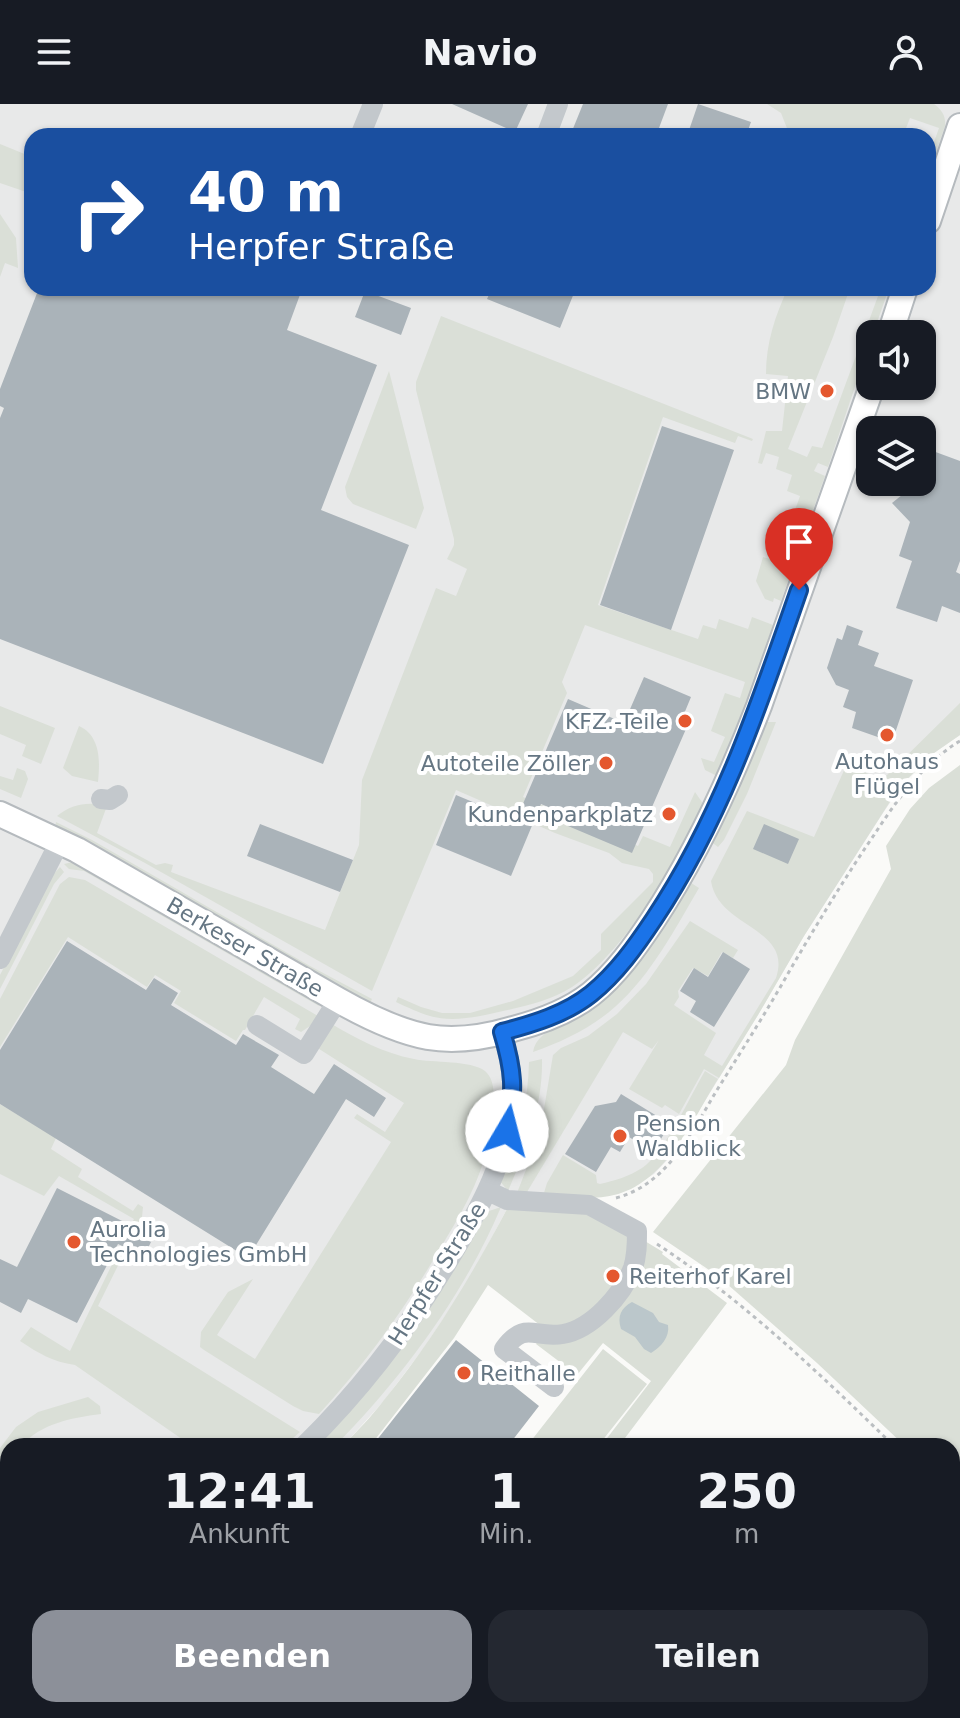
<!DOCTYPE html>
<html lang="de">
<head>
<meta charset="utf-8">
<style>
	body { margin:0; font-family:"DejaVu Sans",sans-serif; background:#242831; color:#f1f3f6; height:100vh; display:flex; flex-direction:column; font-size:30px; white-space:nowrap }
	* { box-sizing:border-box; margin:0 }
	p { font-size:26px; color:#9ea1a6 }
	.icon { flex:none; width:44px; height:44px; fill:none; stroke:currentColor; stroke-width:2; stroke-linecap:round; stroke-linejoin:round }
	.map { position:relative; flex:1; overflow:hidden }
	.panel { position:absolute; left:0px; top:1334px; width:960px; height:280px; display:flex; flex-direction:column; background:#171b24; border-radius:24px 24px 0 0; box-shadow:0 2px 6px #0004 }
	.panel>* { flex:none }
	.banner { position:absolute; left:24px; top:24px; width:912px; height:168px; border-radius:24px; box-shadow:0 2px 6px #0004; background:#1a4fa0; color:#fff; overflow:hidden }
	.buttons { position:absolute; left:856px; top:216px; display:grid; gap:16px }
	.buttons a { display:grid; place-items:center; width:80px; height:80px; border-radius:16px; background:#171b24; box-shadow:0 2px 6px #0004; font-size:40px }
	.pin { position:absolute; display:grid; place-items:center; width:68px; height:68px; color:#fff; margin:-82px -34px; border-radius:50% 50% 50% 0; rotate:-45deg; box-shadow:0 0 8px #0007 }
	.pin .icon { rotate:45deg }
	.me { position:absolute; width:88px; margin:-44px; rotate:8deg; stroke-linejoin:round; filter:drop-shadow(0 0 6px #0008) }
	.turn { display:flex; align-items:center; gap:28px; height:168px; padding:0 32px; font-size:36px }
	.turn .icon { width:104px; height:104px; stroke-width:2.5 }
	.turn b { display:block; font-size:56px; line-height:68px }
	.eta { display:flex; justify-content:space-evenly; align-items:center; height:136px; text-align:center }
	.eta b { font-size:48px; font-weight:600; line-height:56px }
	.primary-button { display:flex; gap:16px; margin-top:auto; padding:16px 32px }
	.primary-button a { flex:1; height:92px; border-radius:24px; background:#8c9099; color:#fff; font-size:32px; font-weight:600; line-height:92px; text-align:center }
	.primary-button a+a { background:#242831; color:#f1f3f6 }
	header { display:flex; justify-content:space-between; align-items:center; height:104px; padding:0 32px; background:#171b24; font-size:36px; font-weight:600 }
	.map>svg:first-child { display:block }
	.built { fill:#e8e9e9; fill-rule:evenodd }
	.green { fill:#dadfd7 }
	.water { fill:#bbc7cb }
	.building { fill:#aab3b9 }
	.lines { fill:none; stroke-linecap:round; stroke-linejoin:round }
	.major-casing { stroke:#b5babe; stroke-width:28 }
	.path { stroke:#bbbfc2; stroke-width:3; stroke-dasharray:4 4; stroke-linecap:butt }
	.minor { stroke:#c3c8cc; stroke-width:20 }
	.major { stroke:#fff; stroke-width:24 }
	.route-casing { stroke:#114b97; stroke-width:20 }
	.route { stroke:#1a73e8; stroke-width:14 }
	.poi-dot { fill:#e4572e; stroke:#fff; stroke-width:3 }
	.labels { text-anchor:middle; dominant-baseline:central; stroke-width:8; stroke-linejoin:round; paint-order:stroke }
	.poi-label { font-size:22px; fill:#657683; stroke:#fff; text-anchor:end }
	.street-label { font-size:22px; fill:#657683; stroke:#fff }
</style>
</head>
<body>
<header><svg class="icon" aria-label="menu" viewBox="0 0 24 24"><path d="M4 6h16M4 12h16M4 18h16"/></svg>Navio<svg class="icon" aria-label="person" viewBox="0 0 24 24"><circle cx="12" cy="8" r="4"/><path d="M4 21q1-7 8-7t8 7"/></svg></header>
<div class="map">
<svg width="960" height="1614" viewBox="0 0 960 1614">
	<rect width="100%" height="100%" fill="#fafaf8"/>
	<path class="built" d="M0,0H960V631L934,649L902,681L883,709L804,832L758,911L671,1052L654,1070L631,1084L618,1090L508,1103L468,1178L423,1245L383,1298L343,1342H8V1606H427L422,1614H0ZM32,32H928V184H32ZM870,230H922V282H870ZM870,326H922V378H870Z"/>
	<path class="green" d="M767,0H934C942,6 946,12 945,22L928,72V55L939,24L910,14L903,32H790L781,9Z
		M0,40L32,53V90L0,79Z
		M0,110L16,134L18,164L5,159L0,173Z
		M788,184H850L833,233L788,345L807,353L812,342L822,344L881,184H889L873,230H870V238L828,363L818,359L814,367L825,372L781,497L774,494L773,498L765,495L756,477L763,453L777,457L800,392L787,387L792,371L776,365L779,353L766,349L762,360L758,359L766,327H782L788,272L766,270C766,239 775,212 788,184Z
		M441,212L753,335L752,337L738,332L735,339L663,313L598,501L698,535L703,521L716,525L719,515L748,525L752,513L773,521L741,615L717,672L705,666L701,654L714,658L725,633L711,627L725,589L740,594L745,578L585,521L562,578L567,589L523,693L638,742L643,732L670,743L695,688L704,701C678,757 624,849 572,883C552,896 526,902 503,907C480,912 454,919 430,912C419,909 407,903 396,898L398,893L421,903L442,909H470L513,897L573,872L601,846V830L653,778V770L649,765L622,759L609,749L555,729L456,686L372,887L145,759L57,712C71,700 89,697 107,702L97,729L156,761L165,759L173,761L171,768L325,826L359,741L362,676L436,484L456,492L467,465L447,455L454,441V435L416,286V278Z
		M389,267L424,404L416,425L353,400L347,393L345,383Z
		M960,599V631L934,649L900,682L804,832L758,911L719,974L704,965L679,1010L665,1001L662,1004L629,985L659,936L652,945L623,928L527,1088L517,1089L536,1040L542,1017L553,951L561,944L588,932L617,910L646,880L690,817L738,846L733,854L722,848L708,872L693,864L678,887L679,893L674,901L716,929L704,951L722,962L776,874C793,823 718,824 711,777L747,707L814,733L846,662L883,675Z
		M0,602L55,624L41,660L22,652L26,641L0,630Z
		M763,618H776L747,690L724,736L718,743L710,737Z
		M79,622C101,632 100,658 98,678L72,672L63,664Z
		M960,661V1400L952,1390V1342H905L817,1259L718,1172L653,1128L786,961L795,936L891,765L886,742L910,705L929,684Z
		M17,664L25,667L28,675L21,694L0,685V672L13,676Z
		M56,718L92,736L310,862L372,895L369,901L55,725Z
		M73,758H79L316,893L319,902L84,767L69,765L64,760Z
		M60,763L64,768L54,780L0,885V871L50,774Z
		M69,773L85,776L318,912L310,922L301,928L295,925L300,915L264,893L245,926H243L236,937L174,899L181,887L155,871L147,883L68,833L0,943V895L60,780Z
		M688,777L699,784C675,825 651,871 616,902C593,923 562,938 533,948C535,935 545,929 556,923Z
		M330,919C357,935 383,949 414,955C432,959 471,956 485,967C496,976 494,996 493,1008C489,1063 466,1102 438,1148C404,1206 365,1260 319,1310L303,1307L293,1302L204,1246L200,1243L201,1228L228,1188L253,1175L217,1231L255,1255L391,1038L354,1014L357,1010L385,1028L404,999L316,943Z
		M542,955C543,1002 526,1045 508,1087L499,1076C518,1035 528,1003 529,958Z
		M705,967L718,975C693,1015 667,1076 618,1090C593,1097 568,1093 543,1092L547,1079L563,1051L596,1071L597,1079L600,1080C614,1077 630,1072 642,1064C665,1049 690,992 705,967Z
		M0,1000L56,1034L51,1045L82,1065L78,1073L133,1107L138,1100L143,1103L142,1113L98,1202L300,1328L284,1342H192L75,1261C53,1258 38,1249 20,1237L31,1223L70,1247L134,1115L59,1072L44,1092L0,1070Z
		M501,1103C464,1191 401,1275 335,1342H315L486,1108Z
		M508,1103L586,1107L625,1125L663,1148L662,1150L727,1199L619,1342H601L651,1277L603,1239L577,1271L536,1240L545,1225L488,1181L454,1234L370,1342H343C357,1327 372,1312 384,1296C433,1236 472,1171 508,1103Z
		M603,1245L647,1280L598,1342H527Z
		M88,1293L100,1302L101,1310C71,1314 42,1319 21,1342H8V1419L0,1431V1344L16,1323L38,1308Z"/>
	<path class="water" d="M632,1198L653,1209L659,1218L668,1221C670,1233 661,1243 651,1249L644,1245L635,1233L621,1225C617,1212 621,1204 632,1198Z"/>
	<path class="building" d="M452,0H528L515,28Z
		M583,0H668L656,32H570Z
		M698,0L751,18L746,32H687Z
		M39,184H290L301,188L287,226L377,261L321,406L409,441L323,660L0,535V314L4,304L0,302V285Z
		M492,184H576L560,224L487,195Z
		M365,187L411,204L401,231L355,213Z
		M662,322L734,346L671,526L600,501Z
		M922,343L960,357V457L956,468L960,470V509L942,502L937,518L896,504L912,457L899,452L910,418L892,399L902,391L890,378H922Z
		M847,521L863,527L858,541L879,549L874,562L913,576L892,638L852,624L856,608L843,603L849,586L836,581L827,564L837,534L842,536Z
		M644,573L691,593L679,622L686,625L632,749L568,722L572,713L541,700L511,772L436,741L456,691L516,716L568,595L624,619Z
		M260,720L353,756L340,788L247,752Z
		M764,720L799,735L788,760L753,745Z
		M67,837L146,886L154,874L178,889L171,901L236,941L243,930L279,951L271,963L314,990L334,960L386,994L374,1013L346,995L248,1154L0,1000V946Z
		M723,848L750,865L714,923L690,908L696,897L680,887L694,864L708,873Z
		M621,990L670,1020L653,1048L629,1033L620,1048L611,1043L596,1068L565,1050L595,1002L616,998Z
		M57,1084L128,1120L125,1126L151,1138L144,1152L118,1140L77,1219L28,1195L21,1209L0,1198V1155L17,1163Z
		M456,1236L539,1302L508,1342H372Z"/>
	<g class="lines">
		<defs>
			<path id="major" d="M928,117L960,22
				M890,230L905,184
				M0,710L77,746L338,896C366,912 396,927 428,933C457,938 486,933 513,925C540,918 568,908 591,890C616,870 635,843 653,816C697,749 730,677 759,602L872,282"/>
		</defs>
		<use href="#major" class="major-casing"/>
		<path class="path" d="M616,1094C668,1080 691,1029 717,986C742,946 767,907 790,866C817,820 844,775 874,731C897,696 923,659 960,637
			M657,1140C744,1197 820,1270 894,1342
			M952,1401L960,1411
			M952,1425L960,1415
			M807,1614L814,1606"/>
		<path class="minor" d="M360,32L373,0
			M546,32L558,0
			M101,695L110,696L118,691
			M0,855L60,737
			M257,921L304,950L338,896
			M488,1087L507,1096L589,1101L637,1127C637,1140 637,1152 633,1164C622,1191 592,1225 563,1230C534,1235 525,1216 504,1245L554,1283
			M304,1342C360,1287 407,1226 447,1159C476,1111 504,1063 511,1007C515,979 510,955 502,928
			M29,1614L34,1606"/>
		<use href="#major" class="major"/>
	</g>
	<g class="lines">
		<defs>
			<path id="route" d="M507,1027C515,987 514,967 502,928C533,920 566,910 591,890C617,869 636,842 654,815C722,713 759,601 799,486"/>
		</defs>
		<use href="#route" class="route-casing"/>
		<use href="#route" class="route"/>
	</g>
	<g class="poi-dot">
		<circle cx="827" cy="287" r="8"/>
		<circle cx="685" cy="617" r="8"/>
		<circle cx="887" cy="631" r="8"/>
		<circle cx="606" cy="659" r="8"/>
		<circle cx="669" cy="710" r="8"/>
		<circle cx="620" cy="1032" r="8"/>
		<circle cx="74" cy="1138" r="8"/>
		<circle cx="613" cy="1172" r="8"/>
		<circle cx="464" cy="1269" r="8"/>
	</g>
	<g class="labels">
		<g class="poi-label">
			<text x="811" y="287">BMW</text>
			<text x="669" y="617">KFZ.-Teile</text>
			<text x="887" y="657" text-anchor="middle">Autohaus<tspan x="887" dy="25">Flügel</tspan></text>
			<text x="590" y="659">Autoteile Zöller</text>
			<text x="653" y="710">Kundenparkplatz</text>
			<text x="636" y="1019" text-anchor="start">Pension<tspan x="636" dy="25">Waldblick</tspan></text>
			<text x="90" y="1125" text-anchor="start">Aurolia<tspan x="90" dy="25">Technologies GmbH</tspan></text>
			<text x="629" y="1172" text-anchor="start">Reiterhof Karel</text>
			<text x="480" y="1269" text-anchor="start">Reithalle</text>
		</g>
		<g class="street-label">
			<text transform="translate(245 843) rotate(30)">Berkeser Straße</text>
			<text transform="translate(437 1170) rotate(-58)">Herpfer Straße</text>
		</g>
	</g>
</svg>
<div class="buttons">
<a><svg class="icon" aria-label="sound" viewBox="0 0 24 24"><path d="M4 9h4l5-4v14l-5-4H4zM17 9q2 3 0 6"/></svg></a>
<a><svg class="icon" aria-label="layers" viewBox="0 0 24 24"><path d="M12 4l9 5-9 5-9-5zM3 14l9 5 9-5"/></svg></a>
</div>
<div class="pin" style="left:799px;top:486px;background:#d93025"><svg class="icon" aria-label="arrive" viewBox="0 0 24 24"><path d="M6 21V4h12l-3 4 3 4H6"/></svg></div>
<svg class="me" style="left:507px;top:1027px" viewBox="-20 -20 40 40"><circle r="19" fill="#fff"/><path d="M0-13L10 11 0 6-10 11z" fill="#1a73e8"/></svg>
<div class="banner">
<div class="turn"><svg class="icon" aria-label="right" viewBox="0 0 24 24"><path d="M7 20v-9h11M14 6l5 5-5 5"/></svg><div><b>40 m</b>Herpfer Straße</div></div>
</div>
<section class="panel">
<div class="eta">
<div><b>12:41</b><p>Ankunft</p></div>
<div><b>1</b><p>Min.</p></div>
<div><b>250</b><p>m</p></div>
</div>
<div class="primary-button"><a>Beenden</a><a>Teilen</a></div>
</section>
</div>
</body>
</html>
